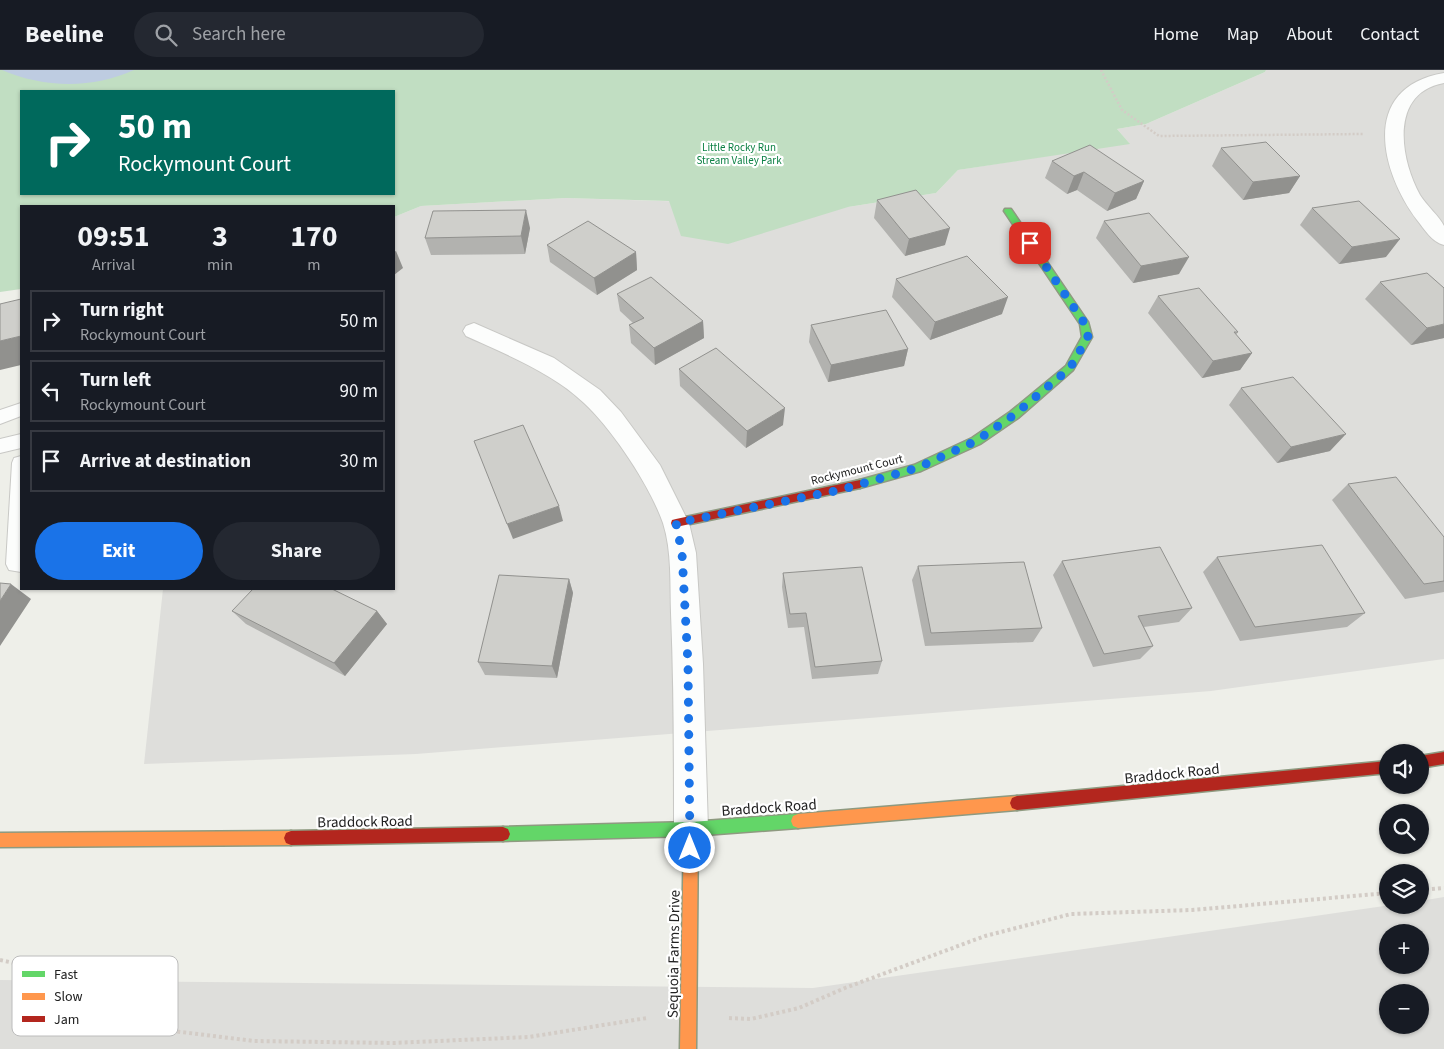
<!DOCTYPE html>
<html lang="en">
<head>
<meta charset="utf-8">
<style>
	body { margin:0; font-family:"Source Sans 3",sans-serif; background:#242831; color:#f1f3f6; height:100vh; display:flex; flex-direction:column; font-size:19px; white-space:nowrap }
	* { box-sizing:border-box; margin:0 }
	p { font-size:16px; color:#9ea1a6 }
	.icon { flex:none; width:28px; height:28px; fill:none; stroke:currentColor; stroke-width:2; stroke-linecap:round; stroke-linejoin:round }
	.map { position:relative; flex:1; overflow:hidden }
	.panel { position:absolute; left:20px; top:135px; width:375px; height:385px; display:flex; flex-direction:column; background:#171b24; border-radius:0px; box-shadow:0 1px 4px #0004 }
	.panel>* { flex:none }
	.top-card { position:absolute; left:20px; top:20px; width:375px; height:105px; border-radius:0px; box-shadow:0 1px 4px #0004; background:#00695c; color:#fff; overflow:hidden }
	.buttons { position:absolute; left:1379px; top:674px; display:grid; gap:10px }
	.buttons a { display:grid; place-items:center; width:50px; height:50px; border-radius:50%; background:#171b24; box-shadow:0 1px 4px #0004; font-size:25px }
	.pin { position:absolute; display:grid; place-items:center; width:42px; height:42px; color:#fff; margin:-21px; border-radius:10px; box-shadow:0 2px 8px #0006 }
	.me { position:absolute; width:55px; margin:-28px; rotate:0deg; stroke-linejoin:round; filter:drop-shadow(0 0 4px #0008) }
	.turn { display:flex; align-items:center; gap:18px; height:105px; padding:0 15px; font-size:22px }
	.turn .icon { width:65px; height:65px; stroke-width:2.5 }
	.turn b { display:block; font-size:35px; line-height:42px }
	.eta { display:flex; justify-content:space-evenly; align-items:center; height:85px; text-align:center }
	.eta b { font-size:30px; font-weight:700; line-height:35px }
	.primary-button { display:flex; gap:10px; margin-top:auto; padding:10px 15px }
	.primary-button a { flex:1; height:58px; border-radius:30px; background:#1a73e8; color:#fff; font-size:20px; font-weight:700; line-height:58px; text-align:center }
	.primary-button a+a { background:#242831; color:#f1f3f6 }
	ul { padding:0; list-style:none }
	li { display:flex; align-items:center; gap:15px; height:62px; margin:0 10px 8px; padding:0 5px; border:2px solid #363941; border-radius:0px }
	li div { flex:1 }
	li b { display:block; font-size:19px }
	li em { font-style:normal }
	header { display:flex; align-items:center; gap:30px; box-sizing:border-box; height:70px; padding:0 25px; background:#171b24; border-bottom:1px solid #363941 }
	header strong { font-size:24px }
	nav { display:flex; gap:28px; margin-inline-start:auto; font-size:18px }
	.search { width:350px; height:45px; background:#242831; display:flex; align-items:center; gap:12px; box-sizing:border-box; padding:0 18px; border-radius:28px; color:#9ea1a6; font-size:19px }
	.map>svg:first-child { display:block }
	.residential { fill:#dededb; fill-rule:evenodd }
	.forest { fill:#c1dec2; fill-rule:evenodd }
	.water { fill:#becce1 }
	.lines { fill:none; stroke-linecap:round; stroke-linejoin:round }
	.lane-casing { stroke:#c8c8c5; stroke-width:2 }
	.street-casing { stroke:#c8c8c5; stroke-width:2 }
	.fast-casing { stroke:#8e9a80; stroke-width:3 }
	.slow-casing { stroke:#8e9a80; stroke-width:3 }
	.jam-casing { stroke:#8e9a80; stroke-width:3 }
	.path-far1 { stroke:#d3ccc6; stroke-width:2.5; stroke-dasharray:2 2; stroke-linecap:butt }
	.path { stroke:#d3ccc6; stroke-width:4; stroke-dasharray:3 3; stroke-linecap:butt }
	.lane { fill:#fcfdfc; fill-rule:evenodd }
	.street { fill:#fcfdfc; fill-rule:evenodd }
	.fast { fill:#63d668; fill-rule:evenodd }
	.slow { fill:#ff974d; fill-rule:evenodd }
	.jam { fill:#b3261e; fill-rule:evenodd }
	.wall { fill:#b2b2af }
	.shaded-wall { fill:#91918e }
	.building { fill:#cfcfcb; stroke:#91918e }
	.route { stroke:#1a73e8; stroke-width:9; stroke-dasharray:0 16.2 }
	.labels { text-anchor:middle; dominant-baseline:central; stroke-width:4.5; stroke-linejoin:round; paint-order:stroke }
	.far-park-label { font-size:11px; fill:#0d8145; stroke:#fff }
	.street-label { font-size:12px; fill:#212121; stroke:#fff }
	.near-street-label { font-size:15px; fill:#212121; stroke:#fff }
	.key { fill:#fff; stroke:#bcbcbc; stroke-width:1 }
	.key-label { font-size:14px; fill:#212121 }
</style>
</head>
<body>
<header>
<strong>Beeline</strong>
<div class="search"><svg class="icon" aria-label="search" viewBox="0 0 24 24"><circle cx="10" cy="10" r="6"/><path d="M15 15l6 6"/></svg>Search here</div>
<nav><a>Home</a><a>Map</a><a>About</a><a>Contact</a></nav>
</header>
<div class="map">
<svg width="1444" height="979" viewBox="0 0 1444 979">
	<rect width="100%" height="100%" fill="#eeefe9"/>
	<path class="residential" d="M1266,0H1444V589L1211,621L416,684L144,694L163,519H394V147L421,136L566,128L848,137L936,123L958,100L1129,73L1117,59L1146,54L1265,2Z
		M1444,827V979H0V910L813,918L1391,835H1420V831ZM1388,862H1420V895H1388ZM1388,922H1420V955H1388Z"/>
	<path class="forest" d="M0,0H1266L1265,2L1146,54L1117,59L1130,74L958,100L936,123L848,137L728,174L681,166L669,131L566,128L421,136L394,147V136H21V219L0,222ZM21,21H394V124H21Z"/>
	<path class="water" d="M2,0H134C93,19 43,18 2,0Z"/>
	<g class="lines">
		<defs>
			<path id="lane" d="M21,333V346L0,354V340Z
				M21,364V378L0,383V369Z
				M21,386V502L9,500L6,494L12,393L14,388Z"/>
			<path id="street" d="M1444,3V13C1389,23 1400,89 1420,125C1426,135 1440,147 1444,156C1444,161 1444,170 1444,175C1432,172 1425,160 1417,150C1379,99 1361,17 1444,3Z
				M474,253L554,288L600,320L621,342L660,395L689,453L696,483L703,594L708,759L703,771L691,776L679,771L674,759C674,687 674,615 671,543C670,514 672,481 663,453C650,416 613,360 584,333C553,303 505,284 466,266L463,261L466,256Z"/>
			<path id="fast" d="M1005,139H1011L1088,252L1092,267L1073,300L1018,348L980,374L921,401L860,418L856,417L855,414L856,411L914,395L972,368L1010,342L1066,296L1082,267L1080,254L1004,141Z
				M798,744L803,746L805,751L803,756L798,758L691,766L503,771L498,769L496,764L498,759L503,757L691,752Z"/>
			<path id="slow" d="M1017,726L1022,728L1024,733L1022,738L1017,740L798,758L793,756L791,751L793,746L798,744Z
				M691,752L696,754L698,759L696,979H680L684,759L686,754Z
				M291,761L296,763L298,768L296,773L291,775L0,777V763Z"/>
			<path id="jam" d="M860,410L865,414L860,418L676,457L672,456L671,453L672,450L676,449Z
				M1444,682V694L1420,698V686Z
				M1388,691V703L1017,740L1012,738L1010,733L1012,728L1017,726Z
				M503,757L508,759L510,764L508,769L503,771L291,775L286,773L284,768L286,763L291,761Z"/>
		</defs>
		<use href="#lane" class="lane-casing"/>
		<use href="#street" class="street-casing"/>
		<use href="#fast" class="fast-casing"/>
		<use href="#slow" class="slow-casing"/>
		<use href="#jam" class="jam-casing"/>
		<path class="path-far1" d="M1101,0L1122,40L1159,66L1363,64"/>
		<path class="path" d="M1420,820L1444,818
			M0,890L24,895L110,938L173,961L254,971L393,973L529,967L647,948
			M729,948L751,949L799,938L845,918L985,866L1071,844L1192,840L1388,823"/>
		<use href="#lane" class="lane"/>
		<use href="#street" class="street"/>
		<use href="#fast" class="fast"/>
		<use href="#slow" class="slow"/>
		<use href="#jam" class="jam"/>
	</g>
	<path class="wall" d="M1221,78L1300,106L1289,123L1243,130L1212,96Z
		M1052,91L1144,111L1136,129L1107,141L1077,120L1067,124L1045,108Z
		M877,130L945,175L905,186L874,148Z
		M1312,138L1386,187L1339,194L1300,155Z
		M1104,151L1179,204L1133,213L1096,168Z
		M530,158L525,184L431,185L425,168Z
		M547,175L636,182L637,200L597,225L550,192Z
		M896,209L1002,244L930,270L892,227Z
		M1380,212L1444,268L1411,275L1365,229Z
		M617,224L703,251L704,268L655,295L631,273L629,255L633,253L620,241Z
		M1158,226L1238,262L1236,265L1252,283L1240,300L1202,308L1148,243Z
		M811,255L908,279L904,296L828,312L809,272Z
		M679,299L783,355L746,378L680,316Z
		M1241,318L1330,381L1277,393L1229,335Z
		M1348,414L1444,467V522L1405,529L1332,430Z
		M1217,487L1365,543L1347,557L1240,571L1203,502Z
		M1062,491L1192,538L1179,552L1144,557L1153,576L1140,589L1093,597L1053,505Z
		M918,496L1042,558L1033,572L925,576L912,510Z
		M783,503L882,591L878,604L812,609L804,557L788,558L782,517Z
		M569,509L573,523L557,608L485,605L478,592Z
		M232,541H377L387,554L345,606L246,554Z"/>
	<path class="shaded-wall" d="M1084,102L1077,120L1067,124L1074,106Z
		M1300,106L1289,123L1243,130L1253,112Z
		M1144,111L1136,129L1107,141L1115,123Z
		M526,140L530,158L525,184L521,166Z
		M950,158L945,175L905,186L909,169Z
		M1400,169L1386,187L1339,194L1352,177Z
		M396,181L403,198L394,205V182Z
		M636,182L637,200L597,225L594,208Z
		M1189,187L1179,204L1133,213L1141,196Z
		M1008,227L1002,244L930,270L935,252Z
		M703,251L704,268L655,295L654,278Z
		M1444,254V268L1411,275L1427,258Z
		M21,266V295L0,300V271Z
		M908,279L904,296L828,312L831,295Z
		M1252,283L1240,300L1202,308L1213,291Z
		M785,338L783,355L746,378L747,361Z
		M1346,364L1330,381L1277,393L1291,377Z
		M559,436L563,451L513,469L507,454Z
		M569,509L573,523L557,608L552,596Z
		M11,514L31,529L0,576V531Z
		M377,541L387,554L345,606L334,593Z"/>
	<path class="building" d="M1266,72L1300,106L1253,112L1221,78Z
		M1090,75L1144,111L1115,123L1084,102L1074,106L1052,91Z
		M916,120L950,158L909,169L877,130Z
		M1359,131L1400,169L1352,177L1312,138Z
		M526,140L521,166L425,168L433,141Z
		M1149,143L1189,187L1141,196L1104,151Z
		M588,151L636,182L594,208L547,175Z
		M967,186L1008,227L935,252L896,209Z
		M1427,203L1444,218V254L1427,258L1380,212Z
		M651,207L703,251L654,278L629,255L644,248L617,224Z
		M1199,218L1238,262H1234L1252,283L1213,291L1158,226Z
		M21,229V266L0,271V234Z
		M886,240L908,279L831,295L811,255Z
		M716,278L785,338L747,361L679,299Z
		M1293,307L1346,364L1291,377L1241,318Z
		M523,355L559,436L507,454L474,371Z
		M1396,407L1444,467V511L1424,514L1348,414Z
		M1322,475L1365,543L1255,557L1217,487Z
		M1160,477L1192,538L1138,546L1153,576L1104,584L1062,491Z
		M1024,492L1042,558L931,563L918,496Z
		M862,497L882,591L815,597L806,543L790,544L783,503Z
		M499,505L569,509L552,596L478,592Z
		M0,513L11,514L0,531Z
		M253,519H332L377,541L334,593L232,541Z"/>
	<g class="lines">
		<path class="route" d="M690,778L688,594L682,483L676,453L840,420L917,398L976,371L1014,345L1070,298L1088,267L1085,254L1030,173"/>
	</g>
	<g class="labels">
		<g class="far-park-label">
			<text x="739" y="77">Little Rocky Run<tspan x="739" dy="13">Stream Valley Park</tspan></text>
		</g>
		<g class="street-label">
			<text transform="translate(857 400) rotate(-14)">Rockymount Court</text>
		</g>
		<g class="near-street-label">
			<text transform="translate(1172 704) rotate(-6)">Braddock Road</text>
			<text transform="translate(769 738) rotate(-4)">Braddock Road</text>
			<text transform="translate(365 752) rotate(-1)">Braddock Road</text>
			<text transform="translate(674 884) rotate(-89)">Sequoia Farms Drive</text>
		</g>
	</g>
	<rect x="12" y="886" width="166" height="80" rx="8" class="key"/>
	<rect x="22" y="901" width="23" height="6" fill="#63d668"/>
	<rect x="22" y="923" width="23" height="7" fill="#ff974d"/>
	<rect x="22" y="946" width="23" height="6" fill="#b3261e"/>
	<g class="key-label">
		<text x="54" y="909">Fast</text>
		<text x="54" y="931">Slow</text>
		<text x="54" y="954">Jam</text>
	</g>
</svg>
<div class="buttons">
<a><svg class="icon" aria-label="sound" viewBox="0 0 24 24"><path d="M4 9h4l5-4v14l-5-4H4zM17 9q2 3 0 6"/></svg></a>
<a><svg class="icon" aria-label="search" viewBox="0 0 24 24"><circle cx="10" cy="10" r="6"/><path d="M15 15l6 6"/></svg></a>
<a><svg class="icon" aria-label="layers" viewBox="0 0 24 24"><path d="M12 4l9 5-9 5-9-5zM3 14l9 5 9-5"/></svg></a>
<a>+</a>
<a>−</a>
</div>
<div class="pin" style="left:1030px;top:173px;background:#d93025"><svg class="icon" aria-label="arrive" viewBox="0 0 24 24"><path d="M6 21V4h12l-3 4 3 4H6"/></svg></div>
<svg class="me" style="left:690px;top:778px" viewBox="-20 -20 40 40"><circle r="17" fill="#1a73e8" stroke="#fff" stroke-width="3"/><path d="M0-11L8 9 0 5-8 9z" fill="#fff"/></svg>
<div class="top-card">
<div class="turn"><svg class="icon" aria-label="right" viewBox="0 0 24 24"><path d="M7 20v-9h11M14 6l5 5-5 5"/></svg><div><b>50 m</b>Rockymount Court</div></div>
</div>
<section class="panel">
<div class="eta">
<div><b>09:51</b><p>Arrival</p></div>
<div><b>3</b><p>min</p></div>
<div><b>170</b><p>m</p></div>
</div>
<ul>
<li><svg class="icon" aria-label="right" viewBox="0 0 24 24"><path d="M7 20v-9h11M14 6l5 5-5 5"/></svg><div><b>Turn right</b><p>Rockymount Court</p></div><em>50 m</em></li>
<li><svg class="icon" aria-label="left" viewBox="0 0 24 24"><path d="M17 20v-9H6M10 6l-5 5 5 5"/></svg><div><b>Turn left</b><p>Rockymount Court</p></div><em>90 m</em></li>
<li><svg class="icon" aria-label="arrive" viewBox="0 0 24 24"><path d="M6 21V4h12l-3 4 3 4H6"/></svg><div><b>Arrive at destination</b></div><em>30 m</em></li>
</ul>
<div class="primary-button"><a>Exit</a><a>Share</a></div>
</section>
</div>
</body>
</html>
